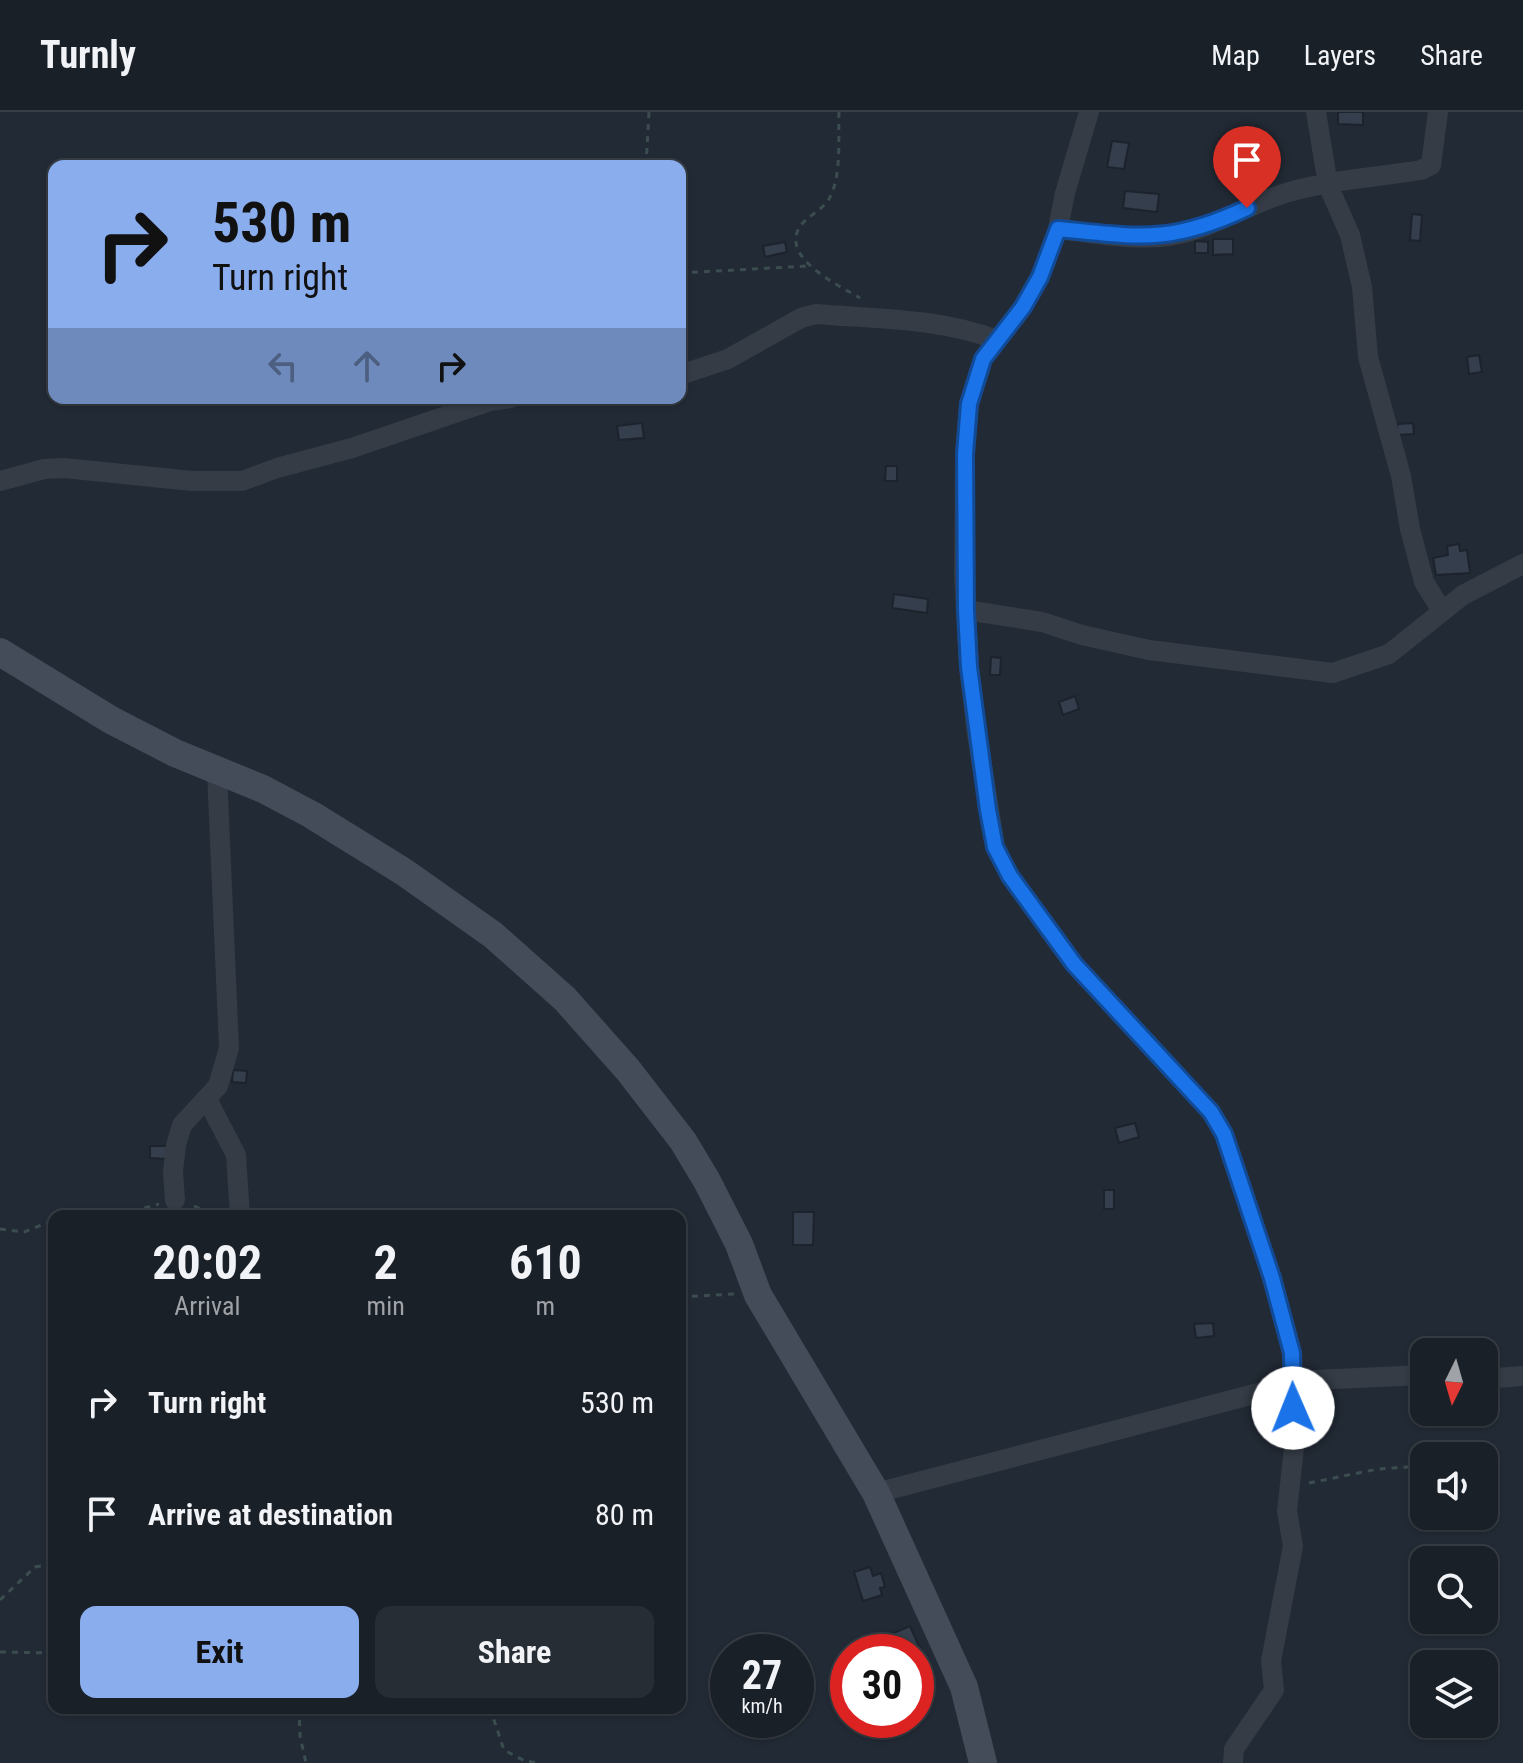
<!DOCTYPE html>
<html lang="en">
<head>
<meta charset="utf-8">
<style>
	body { margin:0; font-family:"Roboto Condensed",sans-serif; background:#272d34; color:#f1f3f6; height:100vh; display:flex; flex-direction:column; font-size:30px; white-space:nowrap }
	* { box-sizing:border-box; margin:0 }
	p { font-size:26px; color:#9fa3a8 }
	.icon { flex:none; width:44px; height:44px; fill:none; stroke:currentColor; stroke-width:2; stroke-linecap:round; stroke-linejoin:round }
	.map { position:relative; flex:1; overflow:hidden }
	.drawer { position:absolute; left:48px; top:1098px; width:638px; height:504px; display:flex; flex-direction:column; background:#1a2028; border-radius:16px; box-shadow:0 2px 6px #0004,0 0 0 2px #383e45 }
	.drawer>* { flex:none }
	.top-card { position:absolute; left:48px; top:48px; width:638px; height:244px; border-radius:16px; box-shadow:0 2px 6px #0004,0 0 0 2px #383e45; background:#8aaded; color:#111; overflow:hidden }
	.needle { width:52px; rotate:185deg }
	.controls { position:absolute; left:1410px; top:1226px; display:grid; gap:16px }
	.controls a { display:grid; place-items:center; width:88px; height:88px; border-radius:16px; background:#1a2028; box-shadow:0 2px 6px #0004,0 0 0 2px #383e45; font-size:40px }
	.speed { position:absolute; left:710px; top:1522px; display:flex; gap:16px; font-size:40px; font-weight:700; text-align:center }
	.speed>* { display:grid; place-content:center; width:104px; height:104px; border-radius:50%; background:#1a2028; box-shadow:0 2px 6px #0004,0 0 0 2px #383e45; line-height:1 }
	.speed small { font-size:20px; font-weight:400 }
	.speed .limit { border:12px solid #d22; background:#fff; color:#111 }
	.pin { position:absolute; display:grid; place-items:center; width:68px; height:68px; color:#fff; margin:-82px -34px; border-radius:50% 50% 50% 0; rotate:-45deg; box-shadow:0 0 8px #0007 }
	.pin .icon { rotate:45deg }
	.me { position:absolute; width:88px; margin:-44px; rotate:359deg; stroke-linejoin:round; filter:drop-shadow(0 0 6px #0008) }
	.turn { display:flex; align-items:center; gap:28px; height:168px; padding:0 32px; font-size:36px }
	.turn .icon { width:104px; height:104px; stroke-width:2.5 }
	.turn b { display:block; font-size:56px; line-height:68px }
	.lanes { display:flex; align-items:center; height:76px; padding:0 32px; background:#0003; justify-content:center; gap:40px; direction:ltr }
	.lanes .off { opacity:.35 }
	.eta { display:flex; justify-content:space-evenly; align-items:center; height:136px; text-align:center }
	.eta b { font-size:48px; font-weight:700; line-height:56px }
	.action { display:flex; gap:16px; margin-top:auto; padding:16px 32px }
	.action a { flex:1; height:92px; border-radius:16px; background:#8aaded; color:#111; font-size:32px; font-weight:700; line-height:92px; text-align:center }
	.action a+a { background:#272d34; color:#f1f3f6 }
	ul { padding:0; list-style:none }
	li { display:flex; align-items:center; gap:24px; height:112px; padding:0 32px }
	li div { flex:1 }
	li b { display:block; font-size:30px }
	li em { font-style:normal }
	header { display:flex; align-items:center; gap:48px; box-sizing:border-box; height:112px; padding:0 40px; background:#1a2028; border-bottom:2px solid #383e45 }
	header strong { font-size:38px }
	nav { display:flex; gap:44px; margin-inline-start:auto; font-size:28px }
	.map>svg:first-child { display:block }
	.building { fill:#343e4c; stroke:#1d232d; stroke-width:2 }
	.lines { fill:none; stroke-linecap:round; stroke-linejoin:round }
	.path { stroke:#3c4d4f; stroke-width:3; stroke-dasharray:6 6; stroke-linecap:butt }
	.street { stroke:#353c46; stroke-width:20 }
	.secondary { stroke:#444b59; stroke-width:28 }
	.route-casing { stroke:#114b97; stroke-width:20 }
	.route { stroke:#1a73e8; stroke-width:14 }
</style>
</head>
<body>
<header>
<strong>Turnly</strong>
<nav><a>Map</a><a>Layers</a><a>Share</a></nav>
</header>
<div class="map">
<svg width="1523" height="1651" viewBox="0 0 1523 1651">
	<rect width="100%" height="100%" fill="#222a35"/>
	<path class="building" d="M1338,0H1363V13L1338,12Z
		M1112,29L1129,31L1124,57L1107,55Z
		M1125,79L1159,82L1157,100L1123,96Z
		M1412,102L1422,103L1420,129L1410,128Z
		M1213,127H1233V142L1213,143Z
		M1195,129L1208,130V141H1195Z
		M785,130L787,140L765,145L763,134Z
		M1479,243L1482,260L1469,262L1467,245Z
		M642,311L644,326L619,328L617,314Z
		M1413,311L1414,322L1398,323L1397,312Z
		M886,354H897V369H885Z
		M1459,432L1460,439L1467,438L1470,461L1436,463L1433,446L1448,443L1447,434Z
		M894,482L928,487L927,501L892,496Z
		M991,545L1001,546L1000,563H990Z
		M1075,584L1079,597L1063,603L1059,590Z
		M233,958L247,959L246,971L232,970Z
		M1135,1011L1139,1025L1119,1031L1115,1016Z
		M150,1034H167L166,1047L150,1046Z
		M1104,1078H1114V1097H1104Z
		M793,1100H814L813,1133H793Z
		M1213,1211L1214,1224L1196,1226L1194,1212Z
		M870,1455L873,1464L881,1461L885,1475L880,1476L882,1483L863,1489L854,1460Z
		M910,1514L924,1546L916,1549V1540H897L889,1523Z
		M889,1523L895,1535L879,1540H853L851,1535Z"/>
	<g class="lines">
		<path class="path" d="M839,0C838,26 842,64 829,87C821,100 804,105 798,118C784,148 840,174 860,186
			M646,54L649,0
			M680,161L808,154
			M194,1094L216,1104
			M62,1104L95,1098L123,1102L159,1092
			M0,1117L24,1120L54,1108
			M680,1185L734,1182
			M1309,1371L1378,1357L1424,1354
			M0,1488L35,1455L54,1452
			M0,1540L54,1541
			M299,1596L300,1624L306,1651
			M490,1596L504,1638L525,1649L539,1651"/>
		<path class="street" d="M1089,0L1065,81L1058,117L1040,165L1023,195L983,247L969,292L965,342L964,463L969,555L977,622L995,735L1010,764L1074,852L1211,1000L1224,1022L1272,1166L1292,1241L1296,1318L1287,1399L1293,1434L1271,1549L1274,1578L1234,1637L1233,1651
			M1316,0L1328,73L1350,123L1362,175L1368,245L1401,364L1410,417L1424,470L1442,499
			M1058,117C1094,121 1133,129 1168,124C1211,118 1247,92 1289,80C1331,68 1378,65 1421,58L1431,53L1438,0
			M680,263L728,247L801,206L816,202C876,207 940,206 997,228
			M0,369L44,357L64,356L192,369H242L277,356L352,336L490,289L511,286
			M966,498L1042,510L1082,523L1149,538L1333,561L1389,542L1463,483L1523,452
			M207,987L236,1043L240,1104
			M175,1088L173,1060L176,1033L182,1013L218,974L229,936L217,660
			M1484,1267L1523,1264
			M876,1381L1277,1276L1292,1269L1424,1263"/>
		<path class="secondary" d="M0,540L111,608L175,641L263,677L312,703L404,760L493,823L565,887L628,958L683,1029L707,1069L739,1132L758,1183L876,1381L964,1575L983,1651"/>
	</g>
	<g class="lines">
		<defs>
			<path id="route" d="M1247,96C1171,132 1139,125 1058,117L1040,165L1023,195L983,247L969,292L965,342L966,498L969,555L988,698L995,735L1010,764L1074,852L1211,1000L1224,1022L1272,1166L1292,1241L1293,1296"/>
		</defs>
		<use href="#route" class="route-casing"/>
		<use href="#route" class="route"/>
	</g>
</svg>
<div class="controls">
<a><svg class="needle" viewBox="-14 -14 28 28"><path d="M0-13l5 13h-10z" fill="#e53935"/><path d="M0 13l5-13h-10z" fill="#9fa3a8"/></svg></a>
<a><svg class="icon" aria-label="sound" viewBox="0 0 24 24"><path d="M4 9h4l5-4v14l-5-4H4zM17 9q2 3 0 6"/></svg></a>
<a><svg class="icon" aria-label="search" viewBox="0 0 24 24"><circle cx="10" cy="10" r="6"/><path d="M15 15l6 6"/></svg></a>
<a><svg class="icon" aria-label="layers" viewBox="0 0 24 24"><path d="M12 4l9 5-9 5-9-5zM3 14l9 5 9-5"/></svg></a>
</div>
<div class="speed"><div>27<small>km/h</small></div><div class="limit">30</div></div>
<div class="pin" style="left:1247px;top:96px;background:#d93025"><svg class="icon" aria-label="arrive" viewBox="0 0 24 24"><path d="M6 21V4h12l-3 4 3 4H6"/></svg></div>
<svg class="me" style="left:1293px;top:1296px" viewBox="-20 -20 40 40"><circle r="19" fill="#fff"/><path d="M0-13L10 11 0 6-10 11z" fill="#1a73e8"/></svg>
<div class="top-card">
<div class="turn"><svg class="icon" aria-label="right" viewBox="0 0 24 24"><path d="M7 20v-9h11M14 6l5 5-5 5"/></svg><div><b>530 m</b>Turn right</div></div>
<div class="lanes"><svg class="icon off" aria-label="left" viewBox="0 0 24 24"><path d="M17 20v-9H6M10 6l-5 5 5 5"/></svg><svg class="icon off" aria-label="ahead" viewBox="0 0 24 24"><path d="M12 20V5M6 11l6-6 6 6"/></svg><svg class="icon" aria-label="right" viewBox="0 0 24 24"><path d="M7 20v-9h11M14 6l5 5-5 5"/></svg></div>
</div>
<section class="drawer">
<div class="eta">
<div><b>20:02</b><p>Arrival</p></div>
<div><b>2</b><p>min</p></div>
<div><b>610</b><p>m</p></div>
</div>
<ul>
<li><svg class="icon" aria-label="right" viewBox="0 0 24 24"><path d="M7 20v-9h11M14 6l5 5-5 5"/></svg><div><b>Turn right</b></div><em>530 m</em></li>
<li><svg class="icon" aria-label="arrive" viewBox="0 0 24 24"><path d="M6 21V4h12l-3 4 3 4H6"/></svg><div><b>Arrive at destination</b></div><em>80 m</em></li>
</ul>
<div class="action"><a>Exit</a><a>Share</a></div>
</section>
</div>
</body>
</html>
